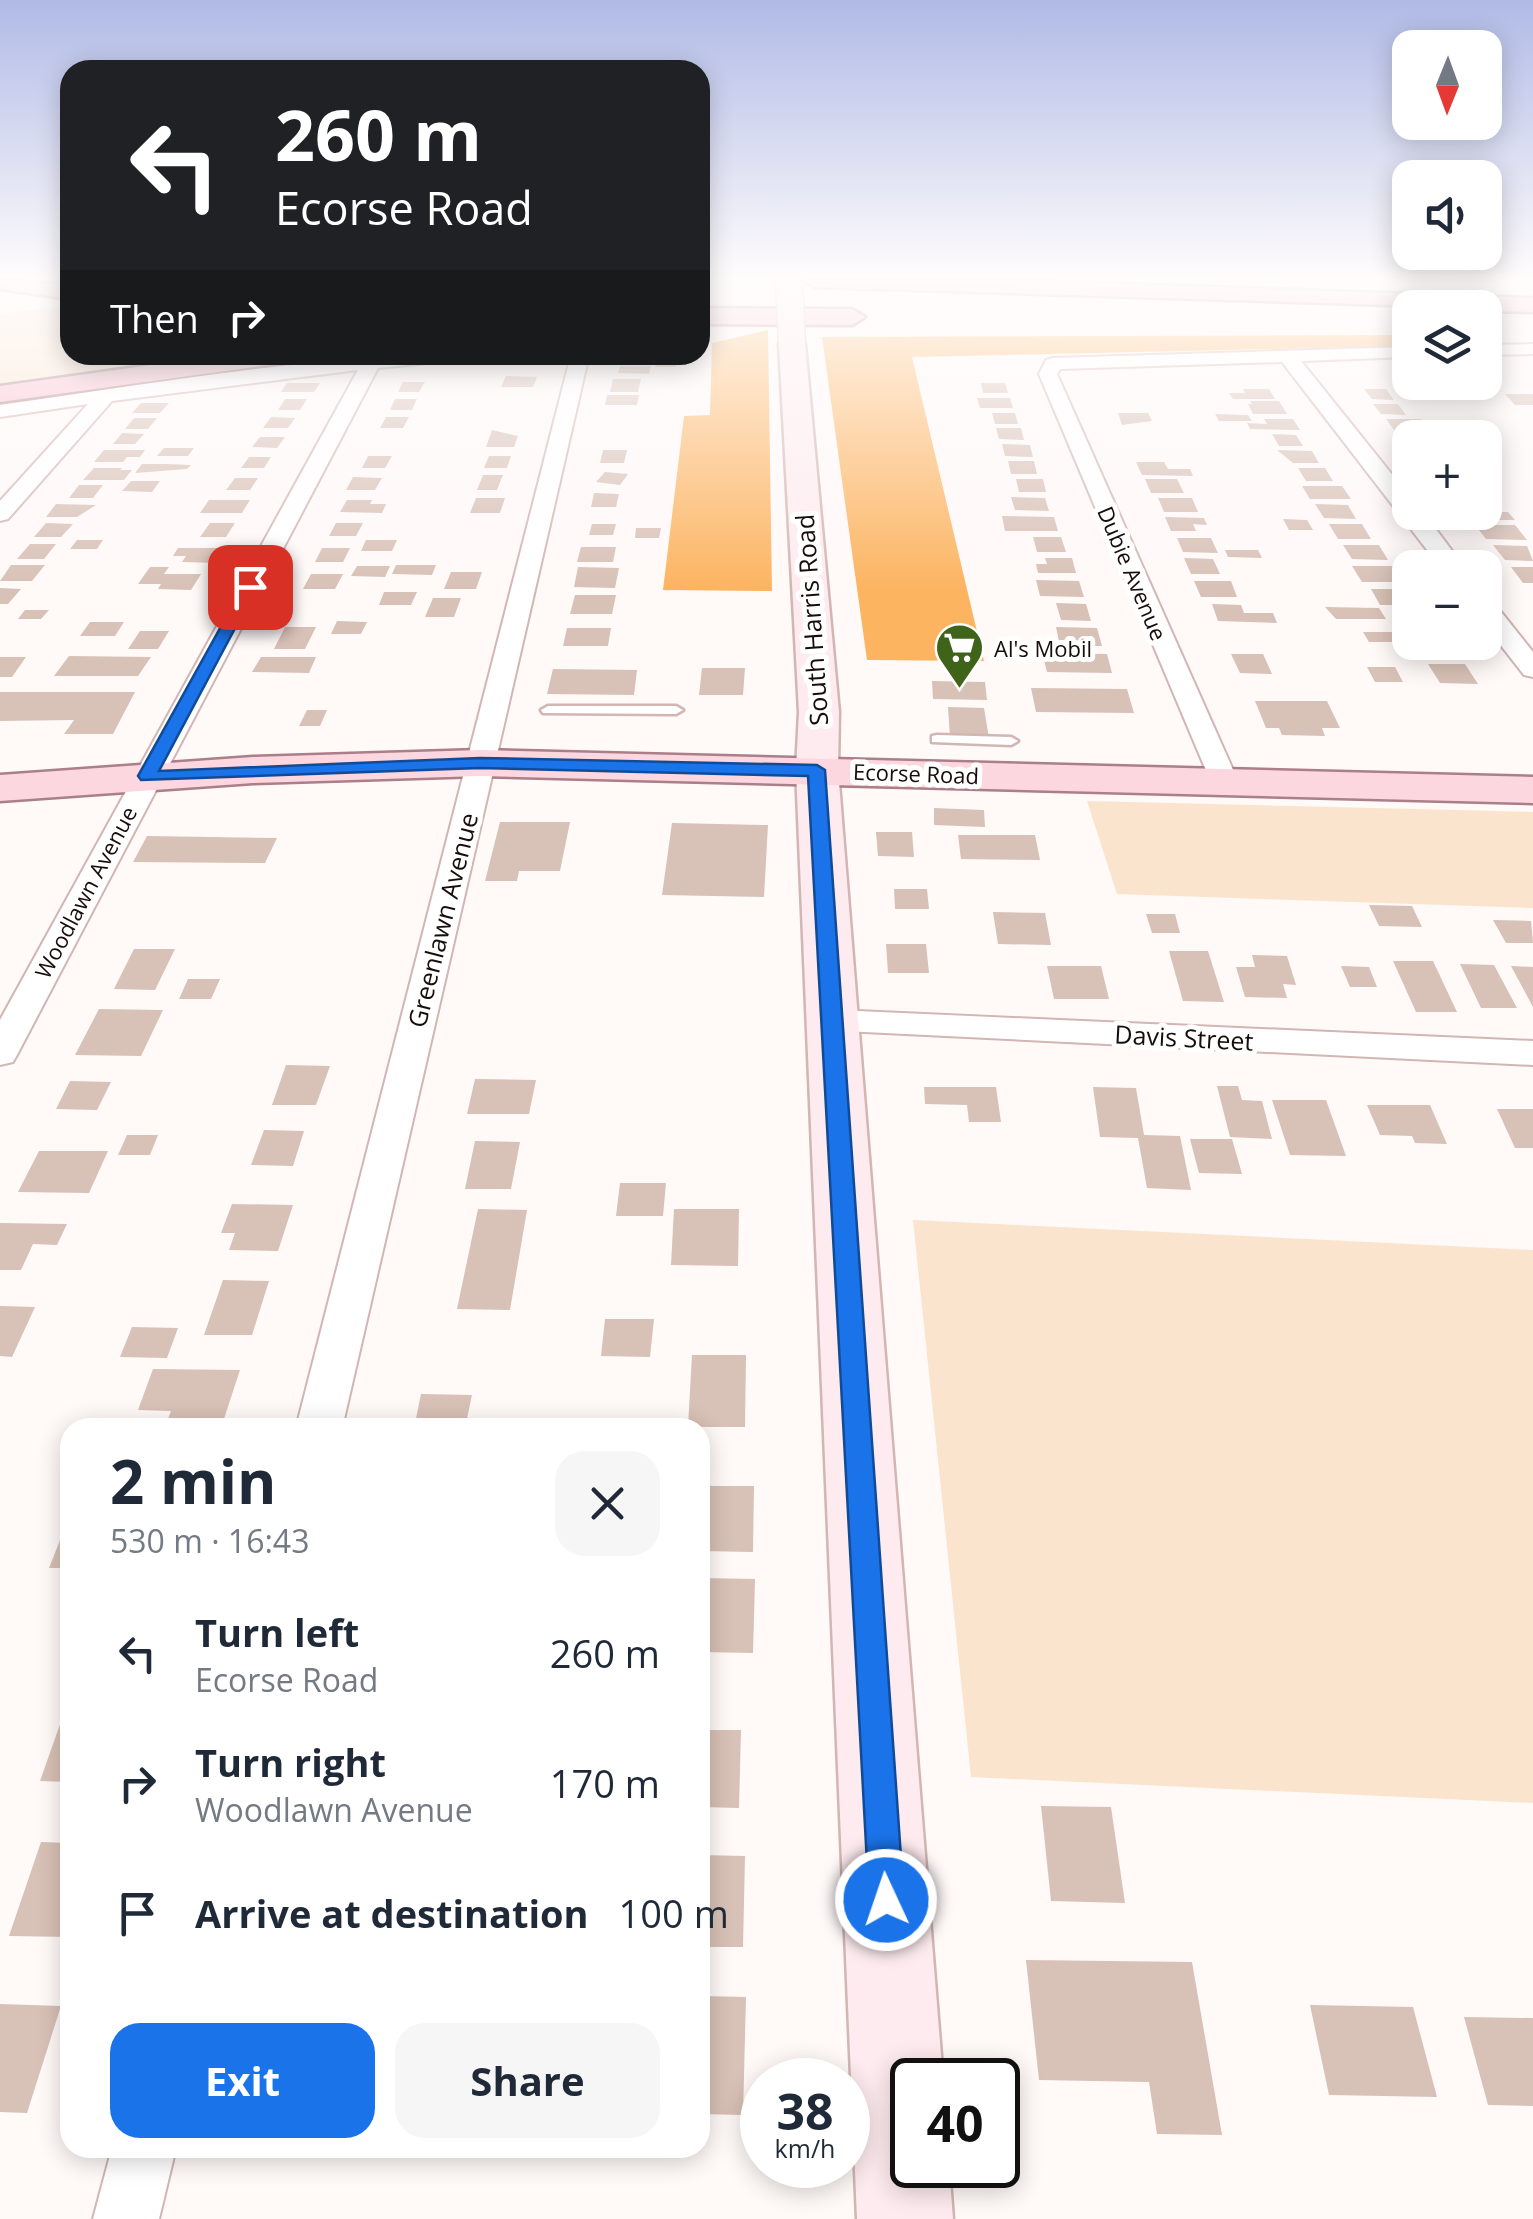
<!DOCTYPE html>
<html lang="en">
<head>
<meta charset="utf-8">
<style>
	body { margin:0; font-family:"Open Sans",sans-serif; background:#f6f6f7; color:#1f2937; height:100vh; display:flex; flex-direction:column; font-size:38px; white-space:nowrap }
	* { box-sizing:border-box; margin:0 }
	p { font-size:32px; color:#747a83 }
	.icon { flex:none; width:55px; height:55px; fill:none; stroke:currentColor; stroke-width:2; stroke-linecap:round; stroke-linejoin:round }
	.map { position:relative; flex:1; overflow:hidden }
	.panel { position:absolute; left:60px; top:1418px; width:650px; height:740px; display:flex; flex-direction:column; background:#fff; border-radius:30px; box-shadow:0 5px 25px #0003 }
	.panel>* { flex:none }
	.guide { position:absolute; left:60px; top:60px; width:650px; height:305px; border-radius:30px; box-shadow:0 5px 25px #0003; background:#202124; color:#fff; overflow:hidden }
	.needle { width:65px; rotate:181deg }
	.tools { position:absolute; left:1392px; top:30px; display:grid; gap:20px }
	.tools a { display:grid; place-items:center; width:110px; height:110px; border-radius:20px; background:#fff; box-shadow:0 5px 25px #0003; font-size:50px }
	.speed { position:absolute; left:740px; top:2058px; display:flex; gap:20px; font-size:50px; font-weight:700; text-align:center }
	.speed>* { display:grid; place-content:center; width:130px; height:130px; border-radius:50%; background:#fff; box-shadow:0 5px 25px #0003; line-height:1 }
	.speed small { font-size:25px; font-weight:400 }
	.speed .limit { border:5px solid #111; border-radius:15px; background:#fff; color:#111 }
	.pin { position:absolute; display:grid; place-items:center; width:85px; height:85px; color:#fff; margin:-42px; border-radius:20px; box-shadow:0 5px 15px #0006 }
	.me { position:absolute; width:110px; margin:-55px; rotate:357deg; stroke-linejoin:round; filter:drop-shadow(0 0 8px #0008) }
	.turn { display:flex; align-items:center; gap:35px; height:210px; padding:0 50px; font-size:45px }
	.turn .icon { width:130px; height:130px; stroke-width:2.5 }
	.turn b { display:block; font-size:70px; line-height:85px }
	.then { display:flex; align-items:center; height:95px; padding:0 50px; background:#0003; gap:20px; font-size:38px }
	.round { display:grid; place-items:center; flex:none; width:105px; height:105px; border-radius:30px; background:#f6f6f7 }
	.summary { display:flex; align-items:center; justify-content:space-between; height:170px; padding:0 50px }
	h1 { font-size:60px; font-weight:700; line-height:75px }
	.cta { display:flex; gap:20px; margin-top:auto; padding:20px 50px }
	.cta a { flex:1; height:115px; border-radius:30px; background:#1a73e8; color:#fff; font-size:40px; font-weight:700; line-height:115px; text-align:center }
	.cta a+a { background:#f6f6f7; color:#1f2937 }
	ul { padding:0; list-style:none }
	li { display:flex; align-items:center; gap:30px; height:130px; padding:0 50px }
	li div { flex:1 }
	li b { display:block; font-size:38px }
	li em { font-style:normal }
	.map>svg:first-child { display:block }
	.green { fill:#fae4cd }
	.forest { fill:#fcb461 }
	.building { fill:#d8c1b6 }
	.lines { fill:none; stroke-linecap:round; stroke-linejoin:round }
	.lane-casing { stroke:#d1b6b3; stroke-width:5 }
	.street-casing { stroke:#d1b6b3; stroke-width:4 }
	.secondary-casing { stroke:#d1b6b3; stroke-width:5 }
	.primary-casing { stroke:#aa7f88; stroke-width:5 }
	.highway-casing { stroke:#aa7f88; stroke-width:5 }
	.lane { fill:#fff; fill-rule:evenodd }
	.street { fill:#fff; fill-rule:evenodd }
	.secondary { fill:#feebef; fill-rule:evenodd }
	.primary { fill:#fcd7e0; fill-rule:evenodd }
	.highway { fill:#fabdcb; fill-rule:evenodd }
	.secondary-bridge-casing { stroke:#d1b6b3; stroke-width:29; stroke-linecap:butt }
	.secondary-bridge { stroke:#feebef; stroke-width:26 }
	.route { fill:#1a73e8; stroke:#114b97; stroke-width:2.5 }
	.labels { text-anchor:middle; dominant-baseline:central; stroke-width:10; stroke-linejoin:round; paint-order:stroke }
	.far-street-label { font-size:22px; fill:#160d0c; stroke:#fff }
	.far-poi-label { font-size:22px; fill:#160d0c; stroke:#fff; text-anchor:start }
	.street-label { font-size:25px; fill:#160d0c; stroke:#fff }
</style>
</head>
<body>
<div class="map">
<svg width="1533" height="2219" viewBox="0 0 1533 2219">
	<rect width="100%" height="100%" fill="#fff9f8"/>
	<path class="green" d="M70,305V355H239L0,388V314Z
		M1087,801L1533,812V908L1117,894Z
		M913,1220L1533,1250V1803L971,1777Z"/>
	<path class="forest" d="M768,330L772,591L663,590L684,416L710,415L712,343Z
		M1410,335V346L912,357L984,661L867,660L822,337Z"/>
	<path class="building" d="M657,355H678L676,367H655Z
		M620,366H651L649,374L618,373Z
		M506,376L537,377L533,387H501Z
		M613,379H641L638,392H610Z
		M403,382H425L419,392H398Z
		M287,383H320L314,392H281Z
		M981,383H1005L1008,393H983Z
		M1243,389H1269L1275,399H1233L1229,393H1245Z
		M1364,389H1386L1394,400L1372,399Z
		M1505,394H1533V405H1515Z
		M607,395H639L637,405H605Z
		M977,398H1010L1013,408H980Z
		M285,399H307L300,410H278Z
		M395,399H417L412,410H390Z
		M1250,401H1279L1287,414H1253L1248,404H1252Z
		M141,403H169L160,413H132Z
		M1373,404H1398L1406,415L1381,414Z
		M992,413H1015L1018,424H995Z
		M1118,413H1148L1152,421L1122,425Z
		M1215,414L1248,415L1252,421H1219Z
		M271,417L295,418L288,428H263Z
		M386,417H409L403,428H380Z
		M134,418H157L148,429H125Z
		M1264,419H1293L1300,430L1250,429L1247,423L1267,424Z
		M1386,419H1421L1426,426H1415L1418,430H1394Z
		M996,428H1021L1024,440L999,439Z
		M492,430L518,436L514,447H486Z
		M122,433L144,434L135,444H113Z
		M1272,434L1296,435L1303,446H1279Z
		M260,437H285L277,448L252,447Z
		M1002,444L1030,445L1033,457L1005,456Z
		M164,448H194L188,456H157Z
		M104,450H145L140,457H127L123,462H94Z
		M603,450H627L624,463H600Z
		M1277,450L1312,451L1319,463H1293Z
		M368,456H392L385,468H362Z
		M489,456H511L507,468H484Z
		M249,457H271L264,468H241Z
		M1008,461H1034L1037,474H1011Z
		M1136,462H1164L1168,469H1190L1193,476L1142,475Z
		M142,464H167L191,465L187,469L135,473Z
		M94,468H122L120,470H132L124,480H83Z
		M1298,468H1325L1333,481H1306Z
		M605,472L628,474L620,485L596,482Z
		M483,475H503L497,490H477Z
		M353,477L382,478L375,490H346Z
		M235,478H258L250,490H226Z
		M1016,479H1043L1046,492H1019Z
		M1145,479H1177L1184,493H1151Z
		M131,481H160L152,492L122,491Z
		M79,485H103L93,498H69Z
		M1302,486H1342L1351,499H1310Z
		M594,493L619,494L616,507H591Z
		M1011,497L1045,498L1049,511L1015,510Z
		M476,498H505L500,513H470Z
		M1158,498H1192L1198,512H1164Z
		M209,500H250L242,513H200Z
		M347,500H372L370,504H386L382,513L340,512Z
		M56,504L96,505L77,517H46Z
		M1315,504L1348,505L1356,519L1324,518Z
		M1485,505L1494,512H1508L1515,520H1473L1467,512H1485Z
		M1002,516L1054,517L1058,531H1005Z
		M1165,517L1204,518L1207,525L1193,524L1196,531H1171Z
		M1283,519L1307,520L1313,530H1289Z
		M46,523L73,524L61,537H34Z
		M210,523H235L226,537H200Z
		M336,523H363L356,536H329Z
		M592,524H616L613,535H589Z
		M1329,524H1362L1371,539H1338Z
		M1475,525H1515L1527,540L1486,539Z
		M636,528H661L659,538H635Z
		M1033,537H1061L1066,552H1037Z
		M1177,538H1211L1218,553L1183,552Z
		M77,540H103L97,549H70Z
		M366,540H397L392,551H361Z
		M30,544H56L44,559H17Z
		M1343,545H1379L1388,560L1352,559Z
		M1493,545L1527,546L1533,561L1505,560Z
		M581,547H616L613,562H577Z
		M178,548H227L217,563L182,562L186,556H173Z
		M322,548H350L343,562H315Z
		M1225,550H1258L1262,558L1228,557Z
		M1045,558H1072L1076,573H1038L1036,564H1047Z
		M1184,558L1213,559L1220,574H1191Z
		M11,565H45L32,581H0Z
		M396,565H436L432,575L392,574Z
		M357,566H390L385,577L351,576Z
		M1352,566H1394L1404,582H1362Z
		M150,567H169L164,574H201L191,590L158,589L161,584H138Z
		M578,567L619,568L615,588L574,587Z
		M1511,567H1533V583H1523Z
		M451,572H482L476,589H444Z
		M311,574H343L335,589H303Z
		M1036,580L1079,581L1084,597L1040,596Z
		M1194,581H1231L1237,597H1201Z
		M0,588L21,589L8,604H0Z
		M1371,589H1409L1410,605H1380Z
		M384,592H417L411,605H379Z
		M575,595H616L612,614H570Z
		M433,598H461L454,617H425Z
		M1056,603L1086,604L1091,621L1061,620Z
		M1212,604L1241,605L1244,613H1273L1277,623L1218,621Z
		M1325,607L1379,608L1386,619H1336Z
		M25,610H49L41,619H18Z
		M337,621L367,622L361,634H331Z
		M90,622H124L115,636H80Z
		M285,627H316L305,649H274Z
		M1056,627L1097,628L1102,646H1060Z
		M567,628H611L608,646H563Z
		M140,631H169L158,649H128Z
		M1363,632H1393L1397,638H1410V642H1447L1456,656H1410L1401,642H1369Z
		M1042,653L1107,654L1112,673L1047,672Z
		M1231,654H1263L1272,674L1240,673Z
		M69,656L151,657L138,676H54Z
		M0,657H26L12,677H0Z
		M261,657H316L309,673L252,672Z
		M1428,664H1465L1478,684L1440,683Z
		M1367,667H1395L1403,682H1375Z
		M702,668H745L743,695H699Z
		M553,669L637,670L634,695L547,694Z
		M932,681L985,682L987,700L933,699Z
		M1031,688L1127,689L1134,713L1036,712Z
		M0,692H135L113,734H64L74,720L0,721Z
		M1255,701H1327L1340,728H1322L1325,736L1282,735L1279,728H1266Z
		M948,707L984,708L989,738L950,737Z
		M307,710H327L320,726H299Z
		M934,808L984,810L985,827L934,825Z
		M500,822H570L560,871H519L517,881H485Z
		M672,823L768,825L764,897L662,895Z
		M876,832H912L914,857L878,856Z
		M958,835H1035L1040,860L961,859Z
		M147,836L277,838L265,863L133,862Z
		M894,889H927L929,909H895Z
		M1369,905L1412,906L1422,927L1379,926Z
		M993,912L1045,913L1051,945L998,944Z
		M1146,914H1175L1180,933H1152Z
		M1493,920L1531,921L1533,943H1506Z
		M886,944H926L929,973H888Z
		M134,949H175L155,990L114,989Z
		M1169,951H1208L1224,1002L1183,1001Z
		M1252,955L1287,956L1296,985L1283,984L1287,998L1245,997L1236,967H1255Z
		M1393,961H1433L1457,1012H1416Z
		M1460,964L1494,965L1517,1008H1481Z
		M1047,966H1101L1109,999H1054Z
		M1341,966L1369,967L1377,987H1350Z
		M1511,966L1533,967V1007Z
		M188,979H220L211,999H179Z
		M99,1009L163,1010L141,1056L75,1055Z
		M286,1065L330,1066L316,1105H272Z
		M475,1079L536,1080L529,1114H467Z
		M70,1081L111,1082L97,1110L56,1109Z
		M1217,1086H1238L1242,1100L1262,1101L1272,1139L1230,1137Z
		M924,1087H996L1001,1122H969L967,1105L925,1104Z
		M1093,1087L1136,1088L1144,1135L1180,1136L1191,1190L1147,1188L1138,1138L1100,1137Z
		M1272,1100H1326L1346,1156L1290,1155Z
		M1367,1105H1430L1447,1144L1415,1143L1412,1136L1380,1135Z
		M1497,1109H1533V1148H1515Z
		M264,1130L304,1131L293,1166L251,1165Z
		M127,1135H158L150,1155H118Z
		M1190,1139H1232L1242,1174L1199,1173Z
		M475,1141L520,1142L511,1189H465Z
		M39,1151H108L89,1193L18,1192Z
		M620,1183H666L663,1216H616Z
		M232,1204L293,1205L278,1251L229,1250L235,1233H221Z
		M478,1209L527,1210L510,1310L457,1309Z
		M674,1209H739L738,1266L671,1265Z
		M0,1223L67,1224L57,1245L33,1244L21,1270H0Z
		M223,1280L269,1281L252,1335H204Z
		M0,1306L35,1307L12,1357L0,1356Z
		M605,1319H654L650,1357L601,1356Z
		M132,1327L178,1328L167,1358L120,1357Z
		M692,1355H746L745,1427H688Z
		M153,1369L240,1370L221,1428L165,1427L171,1411L138,1410Z
		M421,1394L472,1395L465,1428H414Z
		M700,1486H754L753,1552L700,1551Z
		M70,1516V1568H49L70,1515Z
		M700,1578L755,1579L753,1653L700,1652Z
		M69,1699L70,1782L40,1781Z
		M700,1730H741L739,1808L700,1807Z
		M1041,1806L1111,1807L1125,1903L1051,1901Z
		M41,1842L70,1843V1937L9,1936Z
		M700,1855L745,1856L743,1947H700Z
		M1026,1960L1192,1962L1222,2135L1157,2134L1149,2082L1039,2080Z
		M700,1996L746,1997L743,2115L700,2114Z
		M0,2004L61,2006L27,2113L0,2112Z
		M1310,2005L1413,2007L1437,2097L1329,2095Z
		M1464,2017L1533,2018V2106L1488,2105Z"/>
	<g class="lines">
		<defs>
			<path id="lane" d="M548,706H676L683,710L676,714L543,713L541,710Z
				M937,735L1011,737L1018,741L1011,745L932,742V736Z"/>
			<path id="street" d="M1533,344V354L1485,355V345Z
				M1410,347V357L1301,361L1410,497V512H1423L1465,568H1441L1282,362L1060,369L1057,374L1238,781L1233,787H1213L1039,374L1046,360L1053,358Z
				M467,355L458,360L378,368L18,1053L13,1062L0,1065V1020L358,370L112,401L8,519L0,521V501L88,404L0,417V405C155,383 310,355 467,355Z
				M571,355H589L342,1428H296Z
				M1485,601L1494,603L1533,652V677L1524,675L1485,625Z
				M835,1010L1533,1041V1065L823,1030L817,1022L823,1014Z
				M112,2148H176L159,2219H93Z"/>
			<path id="secondary" d="M792,336L805,344L839,712L838,770L943,2080H912V2165H949L953,2219H857L796,770L799,712L779,344Z"/>
			<path id="primary" d="M480,750L1533,777V803L480,776L253,783L0,801V775L253,757Z"/>
			<path id="highway" d="M0,280L70,285V299L0,289Z
				M803,280H1011L1533,298V312L1485,311V308L815,287Z
				M700,308L852,309L865,317L852,325L700,324Z
				M224,355H296L283,363L0,402V386Z"/>
		</defs>
		<use href="#lane" class="lane-casing"/>
		<use href="#street" class="street-casing"/>
		<use href="#secondary" class="secondary-casing"/>
		<use href="#primary" class="primary-casing"/>
		<use href="#highway" class="highway-casing"/>
		<use href="#lane" class="lane"/>
		<use href="#street" class="street"/>
		<use href="#secondary" class="secondary"/>
		<use href="#primary" class="primary"/>
		<use href="#highway" class="highway"/>
		<defs>
			<path id="secondary-bridge" d="M789,280L792,344"/>
		</defs>
		<use href="#secondary-bridge" class="secondary-bridge-casing"/>
		<use href="#secondary-bridge" class="secondary-bridge"/>
	</g>
	<linearGradient id="sky" x2="0" y2="1"><stop stop-color="#b0bae6"/><stop offset="0.47" stop-color="#fffcfc"/><stop offset="1" stop-color="#fffcfc" stop-opacity="0"/></linearGradient>
	<rect width="1533" height="590" fill="url(#sky)"/>
	<path class="route" d="M250,583L257,587L159,771L480,758L817,765L825,770L904,1900L899,1912L886,1917L874,1912L869,1900L808,776L480,768L141,780L138,776L243,587Z"/>
	<defs>
		<symbol id="supermarket-pin" viewBox="-11 -11 22 30"><path d="M0 17L-7.5 6A9.5 9.5 0 1 1 7.5 6Z" fill="#40631a" stroke="#fff"/><path d="M-6-5.5h2.5l.6 2H6L4.5 2H-2.5L-4.4-4H-6ZM-1.5 3.2a1.3 1.3 0 1 0 .1 0ZM3 3.2a1.3 1.3 0 1 0 .1 0Z" fill="#fff"/></symbol>
	</defs>
	<g fill-rule="evenodd">
		<use href="#supermarket-pin" x="932" y="620" width="55" height="75"/>
	</g>
	<g class="labels">
		<g class="far-street-label">
			<text transform="translate(1133 573) rotate(67)">Dubie Avenue</text>
			<text transform="translate(916 773) rotate(2)">Ecorse Road</text>
			<text transform="translate(85 892) rotate(-62)">Woodlawn Avenue</text>
		</g>
		<g class="far-poi-label">
			<text x="994" y="648">Al's Mobil</text>
		</g>
		<g class="street-label">
			<text transform="translate(811 620) rotate(-94)">South Harris Road</text>
			<text transform="translate(442 920) rotate(-76)">Greenlawn Avenue</text>
			<text transform="translate(1184 1037) rotate(3)">Davis Street</text>
		</g>
	</g>
</svg>
<div class="tools">
<a><svg class="needle" viewBox="-14 -14 28 28"><path d="M0-13l5 13h-10z" fill="#e53935"/><path d="M0 13l5-13h-10z" fill="#747a83"/></svg></a>
<a><svg class="icon" aria-label="sound" viewBox="0 0 24 24"><path d="M4 9h4l5-4v14l-5-4H4zM17 9q2 3 0 6"/></svg></a>
<a><svg class="icon" aria-label="layers" viewBox="0 0 24 24"><path d="M12 4l9 5-9 5-9-5zM3 14l9 5 9-5"/></svg></a>
<a>+</a>
<a>−</a>
</div>
<div class="speed"><div>38<small>km/h</small></div><div class="limit">40</div></div>
<div class="pin" style="left:250px;top:587px;background:#d93025"><svg class="icon" aria-label="arrive" viewBox="0 0 24 24"><path d="M6 21V4h12l-3 4 3 4H6"/></svg></div>
<svg class="me" style="left:886px;top:1900px" viewBox="-20 -20 40 40"><circle r="17" fill="#1a73e8" stroke="#fff" stroke-width="3"/><path d="M0-11L8 9 0 5-8 9z" fill="#fff"/></svg>
<div class="guide">
<div class="turn"><svg class="icon" aria-label="left" viewBox="0 0 24 24"><path d="M17 20v-9H6M10 6l-5 5 5 5"/></svg><div><b>260 m</b>Ecorse Road</div></div>
<div class="then">Then<svg class="icon" aria-label="right" viewBox="0 0 24 24"><path d="M7 20v-9h11M14 6l5 5-5 5"/></svg></div>
</div>
<section class="panel">
<div class="summary"><div><h1>2 min</h1><p>530 m · 16:43</p></div><a class="round"><svg class="icon" aria-label="close" viewBox="0 0 24 24"><path d="M6 6l12 12M18 6L6 18"/></svg></a></div>
<ul>
<li><svg class="icon" aria-label="left" viewBox="0 0 24 24"><path d="M17 20v-9H6M10 6l-5 5 5 5"/></svg><div><b>Turn left</b><p>Ecorse Road</p></div><em>260 m</em></li>
<li><svg class="icon" aria-label="right" viewBox="0 0 24 24"><path d="M7 20v-9h11M14 6l5 5-5 5"/></svg><div><b>Turn right</b><p>Woodlawn Avenue</p></div><em>170 m</em></li>
<li><svg class="icon" aria-label="arrive" viewBox="0 0 24 24"><path d="M6 21V4h12l-3 4 3 4H6"/></svg><div><b>Arrive at destination</b></div><em>100 m</em></li>
</ul>
<div class="cta"><a>Exit</a><a>Share</a></div>
</section>
</div>
</body>
</html>
